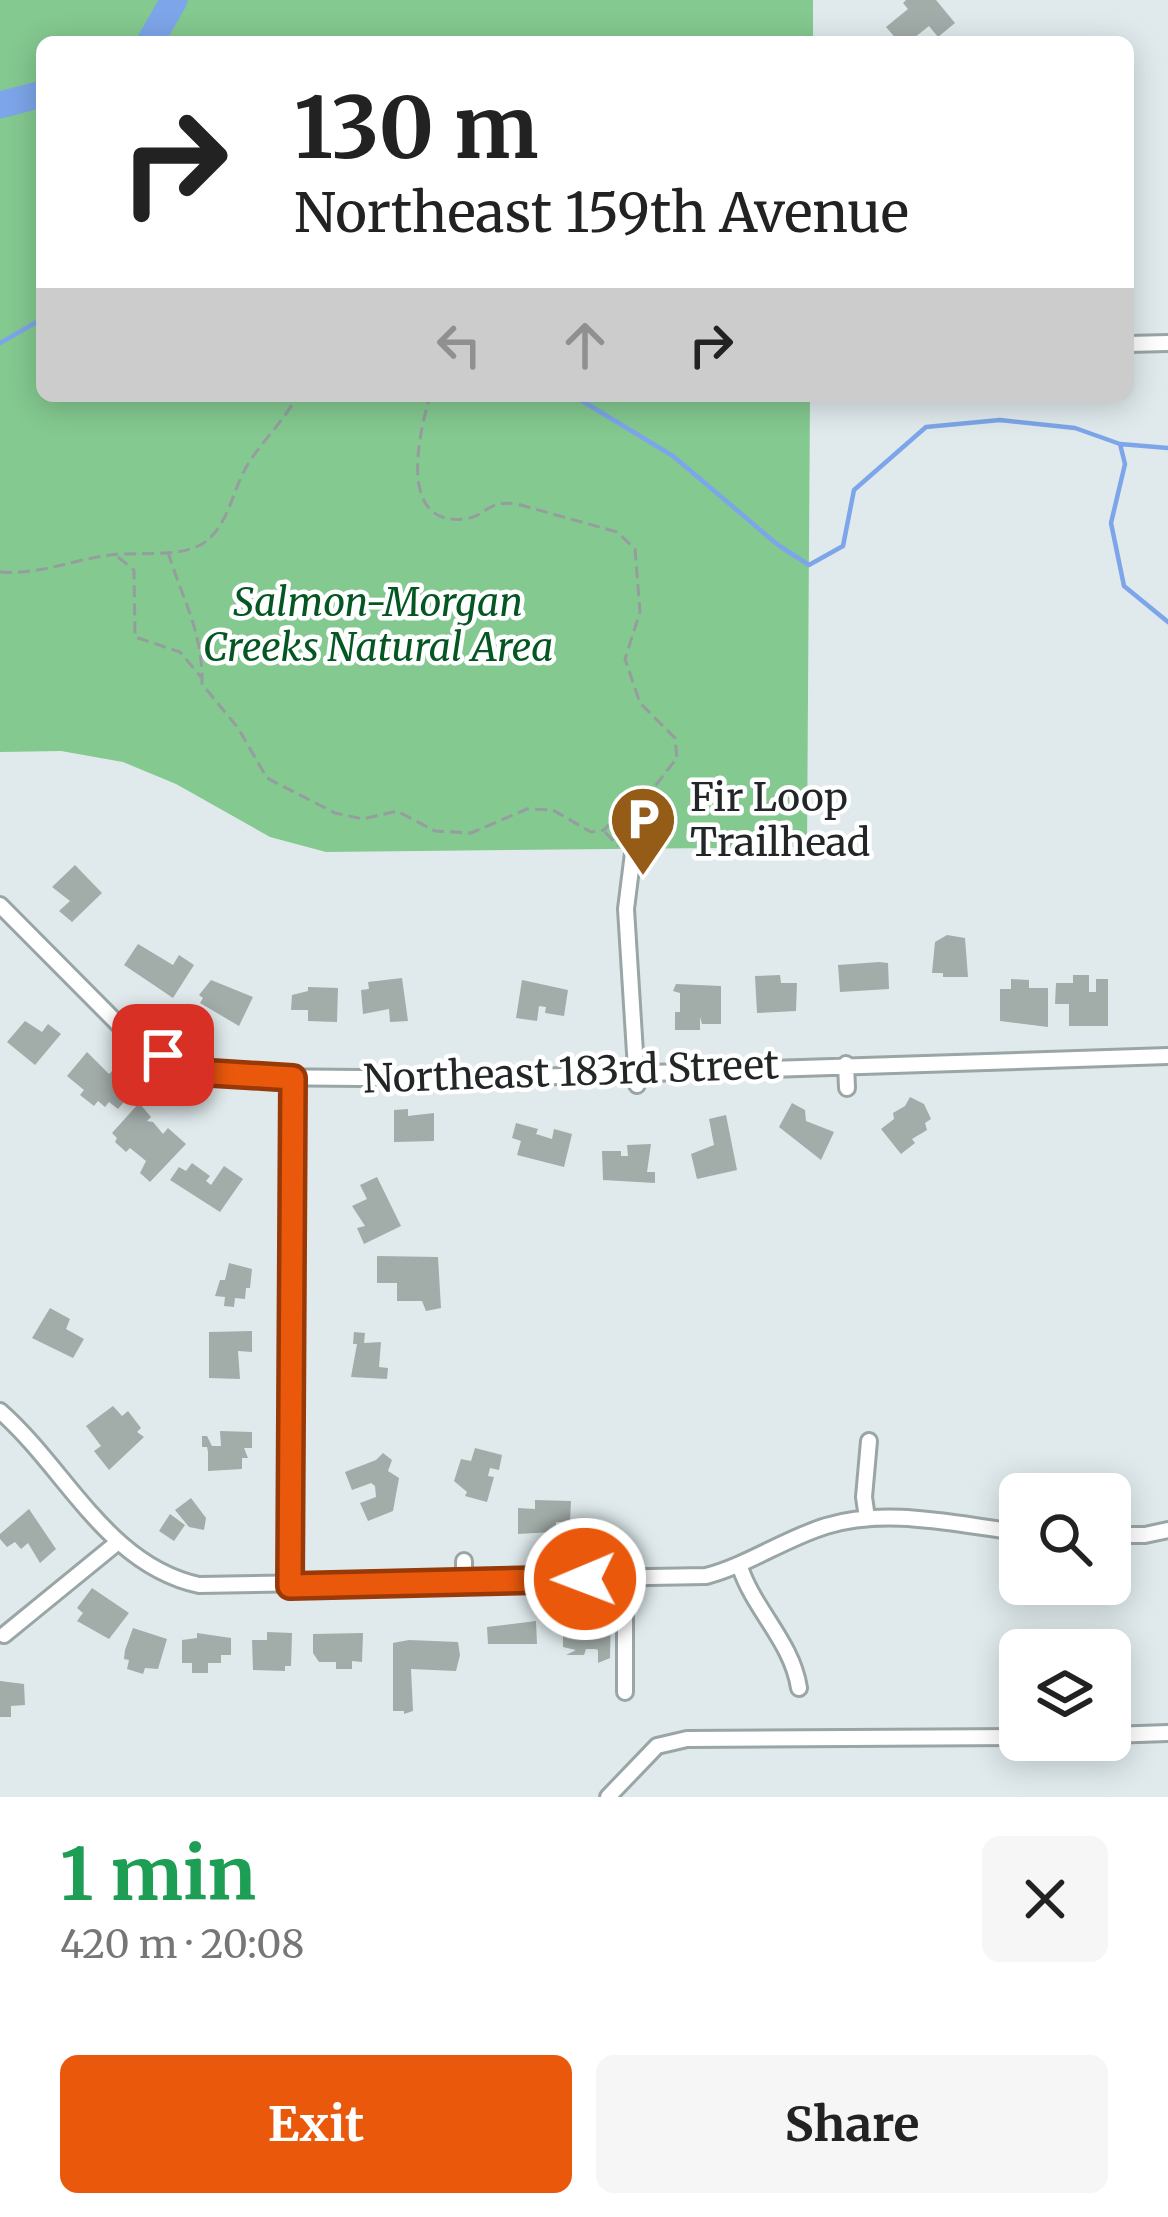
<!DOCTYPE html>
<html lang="en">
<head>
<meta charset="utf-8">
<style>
	body { margin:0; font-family:Merriweather,serif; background:#f6f6f6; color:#222; height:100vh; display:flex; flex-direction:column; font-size:45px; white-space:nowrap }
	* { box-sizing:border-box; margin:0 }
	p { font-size:39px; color:#767676 }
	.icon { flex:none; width:66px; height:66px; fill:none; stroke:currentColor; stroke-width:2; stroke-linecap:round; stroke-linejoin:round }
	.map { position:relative; height:1797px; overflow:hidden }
	.details { display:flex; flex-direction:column; background:#fff; flex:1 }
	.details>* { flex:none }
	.top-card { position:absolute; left:36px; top:36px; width:1098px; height:366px; border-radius:18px; box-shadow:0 6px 30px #0003; background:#fff; color:#222; overflow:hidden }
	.tools { position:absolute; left:999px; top:1473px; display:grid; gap:24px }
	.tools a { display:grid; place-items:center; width:132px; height:132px; border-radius:18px; background:#fff; box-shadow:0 6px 30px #0003; font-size:60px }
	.pin { position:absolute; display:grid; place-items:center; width:102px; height:102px; color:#fff; margin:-51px; border-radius:24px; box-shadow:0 6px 18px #0006 }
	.me { position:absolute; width:132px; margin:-66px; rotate:269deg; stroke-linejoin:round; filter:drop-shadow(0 0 9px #0008) }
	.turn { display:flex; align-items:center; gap:42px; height:252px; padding:0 60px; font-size:54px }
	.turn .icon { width:156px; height:156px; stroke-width:2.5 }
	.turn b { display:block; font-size:84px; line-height:102px }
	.lanes { display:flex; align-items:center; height:114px; padding:0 60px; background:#0003; justify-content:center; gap:60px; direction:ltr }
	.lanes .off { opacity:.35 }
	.round { display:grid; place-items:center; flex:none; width:126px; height:126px; border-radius:18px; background:#f6f6f6 }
	.overview { display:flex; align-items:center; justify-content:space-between; height:204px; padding:0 60px }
	h1 { font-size:72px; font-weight:700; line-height:90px; color:#1e9e55 }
	.button { display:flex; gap:24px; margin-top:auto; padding:24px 60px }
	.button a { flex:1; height:138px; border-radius:18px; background:#ea580c; color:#fff; font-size:48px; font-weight:700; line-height:138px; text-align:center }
	.button a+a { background:#f6f6f6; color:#222 }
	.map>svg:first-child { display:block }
	.green { fill:#84c990 }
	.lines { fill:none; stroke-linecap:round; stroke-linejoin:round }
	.stream { stroke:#7da5e9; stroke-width:4.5 }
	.river { stroke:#7da5e9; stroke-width:27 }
	.building { fill:#a2aca9 }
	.minor-casing { stroke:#9aa5a6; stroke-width:20 }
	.path { stroke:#959d9e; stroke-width:3; stroke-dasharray:12 6; stroke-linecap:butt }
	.minor { stroke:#fff; stroke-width:14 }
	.route-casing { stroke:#983908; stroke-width:30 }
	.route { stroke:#ea580c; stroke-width:21 }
	.labels { text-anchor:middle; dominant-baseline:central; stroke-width:9; stroke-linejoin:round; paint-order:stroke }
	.park-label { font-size:39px; font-style:italic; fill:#045622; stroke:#fff }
	.poi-label { font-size:39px; fill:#222627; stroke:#fff; text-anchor:start }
	.street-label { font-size:39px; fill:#222627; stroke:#fff }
</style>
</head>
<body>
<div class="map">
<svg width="1168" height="1797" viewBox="0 0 1168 1797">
	<rect width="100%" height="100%" fill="#e0eaec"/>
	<path class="green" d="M0,0H813V42H42V396H810L807,847L326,852L270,837L176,784L123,762L61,751L0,752Z"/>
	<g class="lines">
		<path class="stream" d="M0,343L42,319
			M574,396L673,456L778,545L809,565L843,546L854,490L926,427L1000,420L1075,428L1120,444L1125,464L1111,523L1124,586L1168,622
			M1120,444L1168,448"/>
		<path class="river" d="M150,42L174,0
			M0,105L42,94"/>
	</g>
	<path class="building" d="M906,0H936L955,23L938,37L929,26L909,42H899L886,27L908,9L903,3Z
		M75,865L102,893L72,922L59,911L70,901L52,887Z
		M947,935L965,938L968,977H943V973H932L935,942Z
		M138,944L173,965L179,955L194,965L173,998L124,965Z
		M879,962L888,963L889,989L840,992L838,965Z
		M780,975L781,983H797L796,1011L757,1013L755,976Z
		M1073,975H1089V992H1096V979H1108V1026H1069V1004H1055L1056,983H1073Z
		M402,978L408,1021L390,1022L389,1009L363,1014L361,990L369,989L368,982Z
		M1011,979L1029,980V988H1048V1027L1000,1021V989H1011Z
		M211,980L253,997L239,1026L200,1003L203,998L199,995Z
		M522,980L568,990L564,1016L545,1013L546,1007L539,1006L537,1021L516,1018Z
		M676,984L721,986V1024H702L700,1017V1030H675V1012H680V993L673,991Z
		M308,987L338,988L337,1022L308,1021V1010H291L292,995L308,991Z
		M25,1021L42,1032L48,1024L61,1034L35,1065L7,1042Z
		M87,1052L109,1074L112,1071L120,1078L117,1082L123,1087L120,1090L128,1097L118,1109L109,1102L105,1107L98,1101L94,1106L80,1095L84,1090L67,1076Z
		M910,1097L924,1104L931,1119L925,1123L927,1130L912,1139L915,1143L901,1154L881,1129L894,1119L893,1113L905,1106Z
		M139,1103L151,1117L147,1121L153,1122L163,1134L168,1128L186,1144L150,1182L140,1173L146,1161L130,1148L126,1152L115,1142L117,1138L112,1133Z
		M792,1103L805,1110L806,1121L834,1132L821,1160L779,1127Z
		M408,1109V1116L434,1113V1141L394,1142V1110Z
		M726,1115L737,1170L697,1179L691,1154L714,1145L709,1119Z
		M516,1123L538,1129L536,1134L552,1139L554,1129L572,1134L564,1167L517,1155L521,1141L512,1138Z
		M651,1144L647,1172H655V1183L603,1180L602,1151H621V1156H628L627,1145Z
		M192,1163L210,1176L206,1181L211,1185L224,1166L243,1179L220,1212L170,1180L179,1167L186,1171Z
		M377,1177L401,1226L364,1244L357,1228L365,1226L352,1206L367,1199L360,1185Z
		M377,1256L438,1257L441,1308L426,1311L422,1301H397V1283H377Z
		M229,1263L252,1269L250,1288H246L245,1299L235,1298L234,1307L224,1306L225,1297L215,1296L220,1280H225Z
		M50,1308L70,1319L66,1329L84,1339L73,1358L32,1338Z
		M252,1331V1352L238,1351L240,1379L209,1378V1332Z
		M354,1332L365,1333L364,1343L381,1342L379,1367L388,1368L387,1379L351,1377L357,1344H353Z
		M113,1406L122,1416L128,1411L141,1428L137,1432L144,1437L109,1470L94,1451L101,1446L86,1426Z
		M220,1431L252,1432V1448H244L248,1458H242V1469L208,1471V1452L207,1447H202V1436H207L212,1446H221Z
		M475,1448L502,1455L499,1470L490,1468L488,1476L494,1477L487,1502L465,1496L467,1492L454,1481L461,1459L471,1461Z
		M383,1453L392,1460L388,1471L399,1478L393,1511L368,1521L360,1503L376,1497L375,1486L371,1483L352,1490L345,1472L376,1460Z
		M191,1498L206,1518L204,1530L189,1527L175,1510Z
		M535,1500L571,1501L570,1522H556V1531L552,1532L518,1534V1508L535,1509Z
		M29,1509L56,1549L40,1563L28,1543L21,1549L15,1542L7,1547L0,1539V1534Z
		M170,1514L185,1525L174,1541L159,1531Z
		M92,1588L129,1613L109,1639L77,1621L83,1613L77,1608Z
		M604,1610H611L610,1658L598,1663V1650L595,1649H586L584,1655H566L576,1650L563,1647V1621L577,1613L581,1614V1622L594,1620L584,1613Z
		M536,1621L537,1644H488L487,1627Z
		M133,1628L167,1639L158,1669L145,1668L143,1674L127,1669L129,1660L124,1659L125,1650Z
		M267,1632L292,1633L291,1666H285V1671L253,1670L252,1640H267Z
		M197,1633L231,1638V1655H221V1663H208V1673H192V1663H182V1640L197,1638Z
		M363,1633L362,1662L352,1661V1669H336V1662H319L313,1653V1634Z
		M409,1640L458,1642L460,1655L456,1671L411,1669L413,1711L404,1714V1711H393V1643Z
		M0,1681L24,1684L25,1705L11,1706V1717H0Z"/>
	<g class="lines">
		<defs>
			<path id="minor" d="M1128,344L1168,343
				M633,853L626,909L637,1085
				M0,905L128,1034L180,1063L242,1077L469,1079L1168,1056
				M846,1064L847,1088
				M0,1411C66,1469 107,1565 199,1585L706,1576C748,1565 784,1539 826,1526C888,1507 957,1525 1020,1532
				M867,1518L864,1497L869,1441
				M1110,1535H1145L1168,1530
				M740,1567C754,1610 792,1642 799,1688
				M625,1578V1692
				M464,1581V1561
				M290,1586L293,1079
				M4,1635L118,1542
				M1110,1735L1168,1733
				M608,1797L657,1746L687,1739L1020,1737"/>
		</defs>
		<use href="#minor" class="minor-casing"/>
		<path class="path" d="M168,552C183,601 203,632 202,684L238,728L267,778L335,813L363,819L397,811L435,831L471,833L527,809L553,810L591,832L604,830L624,809L648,795L677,758L675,738L640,703L625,659L640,612L635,549L617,532L517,504C486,499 487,517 464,519C397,526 419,434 430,396
			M118,557L134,570L135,637L180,652L201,677
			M0,572C39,575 72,560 110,555C139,551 188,560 210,538C231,517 233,488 248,464C263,440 284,421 297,396
			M605,832L618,846"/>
		<use href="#minor" class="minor"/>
	</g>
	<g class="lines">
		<defs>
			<path id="route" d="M163,1055L212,1073L293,1078L290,1586L585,1579"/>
		</defs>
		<use href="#route" class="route-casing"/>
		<use href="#route" class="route"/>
	</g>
	<defs>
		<symbol id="parking-pin" viewBox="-11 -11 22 30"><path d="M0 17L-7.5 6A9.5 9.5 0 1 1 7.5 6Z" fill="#955c17" stroke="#fff"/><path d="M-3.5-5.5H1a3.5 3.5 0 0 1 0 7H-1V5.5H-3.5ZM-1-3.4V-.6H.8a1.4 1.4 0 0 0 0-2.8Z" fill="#fff"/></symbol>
	</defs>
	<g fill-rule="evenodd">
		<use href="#parking-pin" x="605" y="781" width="76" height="104"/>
	</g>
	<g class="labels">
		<g class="park-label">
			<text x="378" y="602">Salmon-Morgan<tspan x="378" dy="45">Creeks Natural Area</tspan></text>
		</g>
		<g class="poi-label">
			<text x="690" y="797">Fir Loop<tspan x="690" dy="45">Trailhead</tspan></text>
		</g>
		<g class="street-label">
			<text transform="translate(571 1072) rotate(-2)">Northeast 183rd Street</text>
		</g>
	</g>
</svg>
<div class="tools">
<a><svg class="icon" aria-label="search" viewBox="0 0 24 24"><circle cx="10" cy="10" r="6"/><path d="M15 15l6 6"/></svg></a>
<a><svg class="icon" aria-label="layers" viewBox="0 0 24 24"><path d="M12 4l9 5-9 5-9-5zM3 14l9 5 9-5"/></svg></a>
</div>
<div class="pin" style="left:163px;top:1055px;background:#d93025"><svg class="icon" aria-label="arrive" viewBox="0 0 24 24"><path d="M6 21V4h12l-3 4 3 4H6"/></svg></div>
<svg class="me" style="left:585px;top:1579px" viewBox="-20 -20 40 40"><circle r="17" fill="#ea580c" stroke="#fff" stroke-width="3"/><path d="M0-11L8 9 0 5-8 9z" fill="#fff"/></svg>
<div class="top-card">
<div class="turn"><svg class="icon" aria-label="right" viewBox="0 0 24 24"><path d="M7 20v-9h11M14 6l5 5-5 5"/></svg><div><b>130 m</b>Northeast 159th Avenue</div></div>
<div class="lanes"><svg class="icon off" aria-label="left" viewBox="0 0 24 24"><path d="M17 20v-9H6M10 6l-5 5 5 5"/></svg><svg class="icon off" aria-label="ahead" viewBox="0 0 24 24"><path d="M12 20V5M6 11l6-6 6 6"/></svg><svg class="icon" aria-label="right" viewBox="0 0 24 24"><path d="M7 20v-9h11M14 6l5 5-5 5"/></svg></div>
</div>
</div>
<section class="details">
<div class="overview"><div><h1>1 min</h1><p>420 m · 20:08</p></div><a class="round"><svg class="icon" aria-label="close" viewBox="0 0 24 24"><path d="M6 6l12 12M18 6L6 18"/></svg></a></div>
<div class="button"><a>Exit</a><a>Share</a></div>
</section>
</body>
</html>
